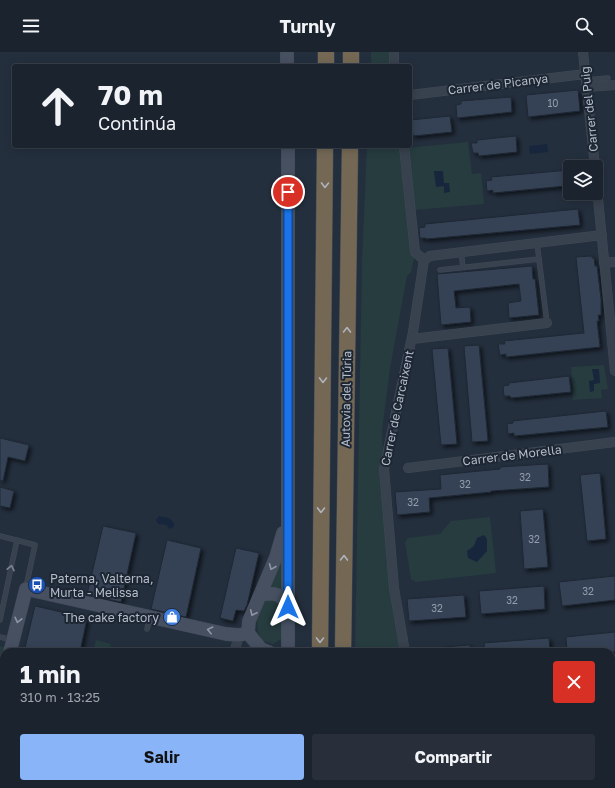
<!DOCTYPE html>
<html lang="es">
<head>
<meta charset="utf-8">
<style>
	body { margin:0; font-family:"Golos Text",sans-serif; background:#282f3a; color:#f1f3f6; height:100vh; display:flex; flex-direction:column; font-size:15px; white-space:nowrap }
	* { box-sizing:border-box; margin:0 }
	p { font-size:13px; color:#a0a4aa }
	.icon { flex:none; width:22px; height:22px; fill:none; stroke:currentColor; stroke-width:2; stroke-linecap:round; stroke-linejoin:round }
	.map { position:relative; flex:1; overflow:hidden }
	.panel { position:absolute; left:0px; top:596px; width:615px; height:140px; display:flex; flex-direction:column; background:#1b232e; border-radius:12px 12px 0 0; box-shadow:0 2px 10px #0003,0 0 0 1px #39404a }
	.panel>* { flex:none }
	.guide { position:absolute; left:12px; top:12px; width:400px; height:84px; border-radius:4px; box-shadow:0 2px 10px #0003,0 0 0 1px #39404a; background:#1b232e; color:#f1f3f6; overflow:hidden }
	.tools { position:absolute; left:563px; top:108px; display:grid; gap:8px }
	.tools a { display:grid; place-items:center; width:40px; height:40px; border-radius:4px; background:#1b232e; box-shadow:0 2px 10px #0003,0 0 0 1px #39404a; font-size:20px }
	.pin { position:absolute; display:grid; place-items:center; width:34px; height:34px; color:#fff; margin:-17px; border:2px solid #fff; border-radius:50%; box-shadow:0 1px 4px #0007 }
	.me { position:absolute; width:44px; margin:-22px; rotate:0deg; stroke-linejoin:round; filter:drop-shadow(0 0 3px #0008) }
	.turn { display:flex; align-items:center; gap:14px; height:84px; padding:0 20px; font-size:18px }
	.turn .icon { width:52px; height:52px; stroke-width:2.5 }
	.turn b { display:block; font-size:28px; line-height:34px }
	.round { display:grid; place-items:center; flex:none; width:42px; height:42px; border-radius:4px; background:#282f3a }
	.overview { display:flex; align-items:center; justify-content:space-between; height:68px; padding:0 20px }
	h1 { font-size:24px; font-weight:700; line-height:30px }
	.action { display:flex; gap:8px; margin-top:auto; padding:8px 20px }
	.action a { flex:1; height:46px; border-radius:4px; background:#8ab4f8; color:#111; font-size:16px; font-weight:700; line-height:46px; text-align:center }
	.action a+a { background:#282f3a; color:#f1f3f6 }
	header { display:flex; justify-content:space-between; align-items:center; height:52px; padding:0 20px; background:#1b232e; font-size:18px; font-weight:700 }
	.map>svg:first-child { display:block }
	.green { fill:#263c3f }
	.water { fill:#17263c }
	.building { fill:#364354; stroke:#1f2835; filter:url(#shadow) }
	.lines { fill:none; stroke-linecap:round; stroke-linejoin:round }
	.lane-casing { stroke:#414a57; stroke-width:5.5 }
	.street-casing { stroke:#414a57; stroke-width:10 }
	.secondary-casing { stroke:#414a57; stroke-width:14 }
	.highway-casing { stroke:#434c59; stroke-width:17 }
	.lane { stroke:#38414e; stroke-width:4.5 }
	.street { stroke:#38414e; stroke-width:9 }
	.secondary { stroke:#465061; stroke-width:13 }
	.highway { stroke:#746855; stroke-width:16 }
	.oneway { stroke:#aeb4bd }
	.oneway2 { stroke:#8e96a5 }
	.oneway3 { stroke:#7c8592 }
	.route-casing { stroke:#114b97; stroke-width:10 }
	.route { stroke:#1a73e8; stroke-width:7 }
	.labels { text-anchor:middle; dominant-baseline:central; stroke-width:4; stroke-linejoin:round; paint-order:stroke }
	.number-label { font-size:10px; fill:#929caa }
	.street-label { font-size:12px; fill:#b4bcc9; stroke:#1d2633 }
	.poi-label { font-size:12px; fill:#b4bcc9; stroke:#1d2633; text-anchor:start }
</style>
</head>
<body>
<header><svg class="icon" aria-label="menu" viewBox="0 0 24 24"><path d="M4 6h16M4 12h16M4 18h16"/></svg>Turnly<svg class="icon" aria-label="search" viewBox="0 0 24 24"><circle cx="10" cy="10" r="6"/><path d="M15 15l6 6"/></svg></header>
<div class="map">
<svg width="615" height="736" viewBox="0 0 615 736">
	<defs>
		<filter id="shadow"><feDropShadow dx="2.5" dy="2.5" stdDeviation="2" flood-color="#0009"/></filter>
	</defs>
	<rect width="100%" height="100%" fill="#242f3e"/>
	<path class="green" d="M371,0H394V14H371Z
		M468,90L472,122L481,121L484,152L414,158L406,96Z
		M367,94H402L417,194L411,220L407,224L390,316L382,379L384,435L406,600H355L362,210Z
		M604,313L608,337L601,338L602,346L573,348L571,315Z
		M490,465L496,521L416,530L411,527L405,490L408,486L440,482L451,469Z
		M284,489V539L270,537L267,533Z
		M265,546L284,552L283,584L281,587L273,592L263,589C254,579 256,555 265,546Z
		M96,588L111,592L109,600H93Z
		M0,594L11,597L4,600V624L0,639Z
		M353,732H413V736H353Z"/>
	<path class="water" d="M547,92L548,100L530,102L529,94Z
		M434,119H443L444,131H449L450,140L444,141V134L436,135Z
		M592,317H599L600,331L594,332V339L590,340L589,329L594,328Z
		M159,464L169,466L174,471V475L170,477L166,473L158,472L156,468Z
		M484,483L487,487V499L477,510L468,506L467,499L474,494L477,486Z"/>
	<path class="building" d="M578,38L580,59L528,65L526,43Z
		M511,45L512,60L457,66L456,53L461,52V49Z
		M450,64L452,80L413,84V81H410L411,68Z
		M516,84L517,100L479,104L478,101H473L471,91H477V88Z
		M570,118V130L565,131V134L493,141V138L487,139L486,129L492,128L491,125Z
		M578,157L580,173L426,187V186H420L419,176L425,175V172Z
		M592,204V206H594L595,214H597L601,247V263H598L599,269H597L600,295L506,305V302L500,303L498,292H505L504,289L584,281L576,205Z
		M532,214L533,227H535L539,263L509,266L508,251L521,249L519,232L454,239L456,256L470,255L471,270L441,273L437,222Z
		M479,293L488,389L472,390L464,294Z
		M448,296L457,392L441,393L432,297Z
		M569,324L571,340L511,346L510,344H504L503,334L509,333V331Z
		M606,359L608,375L514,384V381L508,382L507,372L513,371V369Z
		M0,386L29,393L25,409L8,405L3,429L0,428Z
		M548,412L549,435L491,439V440L429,446L430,460L397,463L395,440L441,437L440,423L500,417V415Z
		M600,421L606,487L587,489L580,423Z
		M0,435L14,439L10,456L0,454Z
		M543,457L548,515L524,517L520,459Z
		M103,474L136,481L121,550L87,543Z
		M167,488L201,496L186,565L151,557Z
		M236,496L259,501L247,553L244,559L236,558L233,569L220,566Z
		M615,524V548L562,554L559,530Z
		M544,534L545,557L481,562L479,539Z
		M464,543L466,565L409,569L407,547Z
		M35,554L87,566L80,600H24Z
		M615,580V600H567L566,585Z
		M549,586L550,600H485L484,591Z
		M470,593L471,600H444V595Z"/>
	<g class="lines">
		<defs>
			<path id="lane" d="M586,28L608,26
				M537,191L547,271
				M461,200L463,215
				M440,218L539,207
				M0,484L35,493L26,535
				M0,568L17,488
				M147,577L150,566
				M0,585L12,588"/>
			<path id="street" d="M394,0V14
				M583,0L595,115
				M587,35L615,33
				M410,43L585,22
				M404,94L415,200L424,208
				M596,126L615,319
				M604,211L615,210
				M412,287L547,271
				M408,416L615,390
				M235,598L239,583
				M405,600L394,536L384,417L413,280L424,208L430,204L602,183
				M611,619H615
				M252,736L253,732
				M412,736V732"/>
			<path id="secondary" d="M287,0V14
				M288,94V600
				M261,543C275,540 282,542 288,555
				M248,581L249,569L276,505L283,481
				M248,581L261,597L269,600
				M10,600L26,537L226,582L239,583L248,581
				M0,644L4,627
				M286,736V732"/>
			<path id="highway" d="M326,14V0
				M351,14V0
				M320,600L325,94
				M343,600L350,94
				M318,736V732
				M342,736V732"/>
		</defs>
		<use href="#lane" class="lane-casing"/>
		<use href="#street" class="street-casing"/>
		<use href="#secondary" class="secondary-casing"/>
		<use href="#highway" class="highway-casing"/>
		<use href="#lane" class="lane"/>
		<use href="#street" class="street"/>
		<use href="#secondary" class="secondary"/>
		<use href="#highway" class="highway"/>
	</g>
	<defs><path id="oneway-chevron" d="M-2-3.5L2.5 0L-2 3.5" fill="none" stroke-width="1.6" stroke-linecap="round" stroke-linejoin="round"/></defs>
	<g class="oneway">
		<use href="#oneway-chevron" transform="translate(325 133) rotate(91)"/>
		<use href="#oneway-chevron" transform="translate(347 278) rotate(-89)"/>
		<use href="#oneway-chevron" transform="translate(323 328) rotate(91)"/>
		<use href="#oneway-chevron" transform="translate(321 458) rotate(91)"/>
		<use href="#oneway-chevron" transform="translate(344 506) rotate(-89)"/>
		<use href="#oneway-chevron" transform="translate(320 588) rotate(91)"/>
	</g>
	<g class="oneway2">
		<use href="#oneway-chevron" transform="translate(272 515) rotate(112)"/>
		<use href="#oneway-chevron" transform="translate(253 561) rotate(115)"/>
		<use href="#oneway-chevron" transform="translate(18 568) rotate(104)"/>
		<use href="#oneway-chevron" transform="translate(210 578) rotate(-167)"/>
	</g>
	<use class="oneway3" href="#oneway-chevron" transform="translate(11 516) rotate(-78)"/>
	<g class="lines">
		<defs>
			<path id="route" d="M288,555V140"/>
		</defs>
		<use href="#route" class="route-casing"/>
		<use href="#route" class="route"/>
	</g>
	<defs>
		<symbol id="bus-disc" viewBox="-11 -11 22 22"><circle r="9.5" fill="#1a4fb4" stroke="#1d2633"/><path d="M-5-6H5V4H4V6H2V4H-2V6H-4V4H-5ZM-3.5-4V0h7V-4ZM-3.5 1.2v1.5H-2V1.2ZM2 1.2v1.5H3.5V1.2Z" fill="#fff"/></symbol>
		<symbol id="shop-disc" viewBox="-11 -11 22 22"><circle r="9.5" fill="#3f7fe0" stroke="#1d2633"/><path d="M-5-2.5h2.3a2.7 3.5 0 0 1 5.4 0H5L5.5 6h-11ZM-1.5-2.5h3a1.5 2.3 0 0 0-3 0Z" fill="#fff"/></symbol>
	</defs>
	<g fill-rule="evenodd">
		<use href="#bus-disc" x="27" y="523" width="20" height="20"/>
		<use href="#shop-disc" x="162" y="555" width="20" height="20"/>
	</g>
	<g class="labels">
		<g class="number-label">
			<text x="553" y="51">10</text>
			<text x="525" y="425">32</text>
			<text x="465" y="432">32</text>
			<text x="413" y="450">32</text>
			<text x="534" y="487">32</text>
			<text x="588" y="539">32</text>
			<text x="512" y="548">32</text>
			<text x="437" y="556">32</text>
		</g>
		<g class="street-label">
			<text transform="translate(498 32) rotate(-7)">Carrer de Picanya</text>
			<text transform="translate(589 57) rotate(-96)">Carrer del Puig</text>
			<text transform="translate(346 347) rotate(-89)">Autovia del Túria</text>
			<text transform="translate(397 356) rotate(-78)">Carrer de Carcaixent</text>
			<text transform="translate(512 403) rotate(-7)">Carrer de Morella</text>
		</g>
		<g class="poi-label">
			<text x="50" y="526">Paterna, Valterna,<tspan x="50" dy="14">Murta - Melissa</tspan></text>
			<text x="159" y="565" text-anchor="end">The cake factory</text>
		</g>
	</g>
</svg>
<div class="tools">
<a><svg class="icon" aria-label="layers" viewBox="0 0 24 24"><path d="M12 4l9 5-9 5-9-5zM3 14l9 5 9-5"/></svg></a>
</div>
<div class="pin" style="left:288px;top:140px;background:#d93025"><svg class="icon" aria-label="arrive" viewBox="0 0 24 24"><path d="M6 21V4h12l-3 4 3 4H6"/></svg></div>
<svg class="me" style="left:288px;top:555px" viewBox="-20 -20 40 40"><path d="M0-17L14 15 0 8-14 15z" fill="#1a73e8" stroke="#fff" stroke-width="4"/></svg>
<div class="guide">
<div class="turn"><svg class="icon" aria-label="ahead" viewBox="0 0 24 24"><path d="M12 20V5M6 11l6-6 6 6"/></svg><div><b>70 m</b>Continúa</div></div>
</div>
<section class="panel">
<div class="overview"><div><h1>1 min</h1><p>310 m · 13:25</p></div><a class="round" style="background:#d93025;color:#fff"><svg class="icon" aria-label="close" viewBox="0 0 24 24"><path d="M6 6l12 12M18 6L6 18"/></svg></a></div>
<div class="action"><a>Salir</a><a>Compartir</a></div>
</section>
</div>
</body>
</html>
